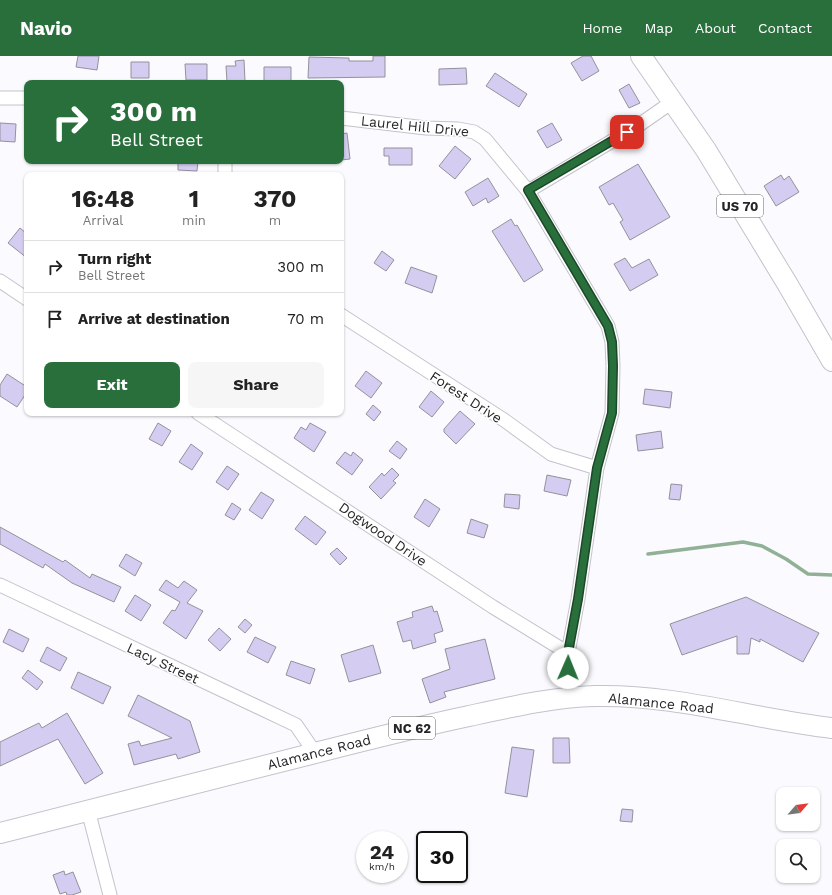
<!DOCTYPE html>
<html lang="en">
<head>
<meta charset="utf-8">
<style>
	body { margin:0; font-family:"Work Sans",sans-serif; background:#f6f6f6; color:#222; height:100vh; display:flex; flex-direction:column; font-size:15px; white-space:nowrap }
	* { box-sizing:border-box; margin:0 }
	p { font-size:13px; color:#767676 }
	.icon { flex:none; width:22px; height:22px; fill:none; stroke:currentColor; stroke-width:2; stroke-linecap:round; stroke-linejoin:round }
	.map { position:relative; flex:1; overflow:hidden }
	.drawer { position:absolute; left:24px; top:116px; width:320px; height:244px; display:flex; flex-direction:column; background:#fff; border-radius:8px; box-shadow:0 1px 3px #0004 }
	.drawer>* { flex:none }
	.hud { position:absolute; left:24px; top:24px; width:320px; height:84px; border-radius:8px; box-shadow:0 1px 3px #0004; background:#296f3c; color:#fff; overflow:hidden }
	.needle { width:26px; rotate:62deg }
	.controls { position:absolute; left:776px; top:731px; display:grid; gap:8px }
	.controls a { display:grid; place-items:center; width:44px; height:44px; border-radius:8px; background:#fff; box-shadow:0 1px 3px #0004; font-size:20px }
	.speed { position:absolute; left:356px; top:775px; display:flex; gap:8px; font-size:20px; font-weight:700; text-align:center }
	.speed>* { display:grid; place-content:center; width:52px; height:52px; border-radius:50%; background:#fff; box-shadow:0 1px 3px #0004; line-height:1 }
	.speed small { font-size:10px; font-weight:400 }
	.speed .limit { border:2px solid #111; border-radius:6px; background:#fff; color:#111 }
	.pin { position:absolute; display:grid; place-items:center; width:34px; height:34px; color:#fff; margin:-17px; border-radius:8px; box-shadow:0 2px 6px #0006 }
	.me { position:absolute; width:44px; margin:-22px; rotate:1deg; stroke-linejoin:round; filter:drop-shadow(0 0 3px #0008) }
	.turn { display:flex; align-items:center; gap:14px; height:84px; padding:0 20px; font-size:18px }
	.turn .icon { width:52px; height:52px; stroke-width:2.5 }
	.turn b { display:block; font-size:28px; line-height:34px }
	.eta { display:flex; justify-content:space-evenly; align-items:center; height:68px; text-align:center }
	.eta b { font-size:24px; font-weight:700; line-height:28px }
	.cta { display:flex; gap:8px; margin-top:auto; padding:8px 20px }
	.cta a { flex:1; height:46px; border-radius:8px; background:#296f3c; color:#fff; font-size:16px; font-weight:700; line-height:46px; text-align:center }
	.cta a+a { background:#f6f6f6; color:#222 }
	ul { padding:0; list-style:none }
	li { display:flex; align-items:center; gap:12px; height:52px; padding:0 20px; border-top:1px solid #e0e0e0 }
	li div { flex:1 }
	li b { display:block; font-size:15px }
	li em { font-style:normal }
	header { display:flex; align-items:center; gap:24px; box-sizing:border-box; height:56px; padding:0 20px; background:#296f3c; color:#fff }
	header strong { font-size:19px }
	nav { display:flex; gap:22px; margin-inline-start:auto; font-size:14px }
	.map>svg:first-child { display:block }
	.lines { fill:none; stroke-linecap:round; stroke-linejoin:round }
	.stream { stroke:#91b196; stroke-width:3.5 }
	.building { fill:#d5cdf1; stroke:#93919b }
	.minor-casing { stroke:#c4c2cc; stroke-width:15 }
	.primary-casing { stroke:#c4c2cc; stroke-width:22 }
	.minor { stroke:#fff; stroke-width:13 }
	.primary { stroke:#fff; stroke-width:20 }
	.route-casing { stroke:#1b4827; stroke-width:10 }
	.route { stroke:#296f3c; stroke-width:7 }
	.labels { text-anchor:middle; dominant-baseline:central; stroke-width:3; stroke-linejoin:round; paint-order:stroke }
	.shield { fill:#fff; stroke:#676769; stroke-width:1 }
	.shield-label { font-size:13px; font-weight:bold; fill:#262629 }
	.street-label { font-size:14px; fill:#262629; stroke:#fff }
</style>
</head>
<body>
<header>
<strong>Navio</strong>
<nav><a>Home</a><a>Map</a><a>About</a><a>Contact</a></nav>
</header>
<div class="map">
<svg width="832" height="839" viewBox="0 0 832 839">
	<rect width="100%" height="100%" fill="#fbfafe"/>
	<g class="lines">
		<path class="stream" d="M648,498L743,486L762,490L786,503L808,518L832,519"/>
	</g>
	<path class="building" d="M78,0H99L97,14L76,11Z
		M373,0H385V21L308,22L309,1L349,2V5H373Z
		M583,0H591L599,15L582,25L571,7Z
		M244,4L245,25L227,26L226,10H236L235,5Z
		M131,6H149V22H131Z
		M185,8H207V24H186Z
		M264,11H291V27H264Z
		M466,12L467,28L439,29V13Z
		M495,17L527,38L519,51L486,30Z
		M629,28L640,47L629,52L619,34Z
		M0,67L16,68L15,86L0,85Z
		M552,67L562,84L547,92L537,75Z
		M347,77L350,103L341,104V78Z
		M455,90L471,103L455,123L439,110Z
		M384,92H412V109H389V100H384Z
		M178,105H198L197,115L178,114Z
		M638,108L670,161L630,184L620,166L623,164L613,147L609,149L599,131Z
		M781,119L784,124L789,120L799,136L776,150L764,130Z
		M488,122L499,140L488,147L486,142L473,150L465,136Z
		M511,163L515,170L517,169L543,214L524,226L492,175Z
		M20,172L27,178V202L8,187Z
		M382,195L394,204L386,215L374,207Z
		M625,202L632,212L649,203L658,219L630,235L614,208Z
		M411,211L437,220L432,237L405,227Z
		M366,315L382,327L371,342L355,330Z
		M7,318L27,331V336L17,351L0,340V329Z
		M645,333L672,336L670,352L643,348Z
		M431,335L444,346L432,361L419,351Z
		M373,349L381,356L374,365L366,358Z
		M460,355L475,368L456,388L444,376V373Z
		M158,367L171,375L162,390L149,383Z
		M310,367L326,376L314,396L294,382L301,371L306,374Z
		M661,375L663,392L638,395L636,379Z
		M397,385L407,393L400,403L389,395Z
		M191,388L203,397L192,414L179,406Z
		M345,396L351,400L353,396L363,404L352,419L336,407Z
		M227,410L239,418L228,434L216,426Z
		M392,412L399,419L393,425L396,427L381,443L369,431L382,417L384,420Z
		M547,419L571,424L567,440L544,435Z
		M671,428L682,429L680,444L669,443Z
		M261,436L274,444L262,463L249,454Z
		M505,438L520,439L519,453L504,451Z
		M425,443L440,453L429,471L414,461Z
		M232,447L241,453L234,464L225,459Z
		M305,460L326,476L316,489L295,473Z
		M471,463L488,469L484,482L467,477Z
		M0,471L63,506L65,504L90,522L92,518L121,531L114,546L72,527L45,508L43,512L0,488Z
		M337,492L347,502L340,509L330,498Z
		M126,498L142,507L135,520L119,510Z
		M166,524L178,532L184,525L197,534L187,547L203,555L186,583L163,567L172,554L175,555L180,546L159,534Z
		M135,539L151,549L141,565L125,555Z
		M746,541L819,577L803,606L760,583V586L751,582L749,598H737V580L682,599L670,568Z
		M432,550L434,556L437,555L443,575L434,578L436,586L413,593L411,584L403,586L397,566L413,561L412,556Z
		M245,563L252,569L245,577L238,571Z
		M219,572L231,583L220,595L208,584Z
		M9,573L29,583L23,596L3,586Z
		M255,581L276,591L268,607L247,596Z
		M485,583L495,623L444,636L446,641L430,647L422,623L450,613L445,593Z
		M373,589L381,617L349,626L341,599Z
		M47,591L67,602L60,615L40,605Z
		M291,605L315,613L310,628L286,619Z
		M28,614L43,626L37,634L22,622Z
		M78,616L111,631L103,648L71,632Z
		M138,639L190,665L200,696L178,703L176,698L134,709L128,688L139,685L141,690L172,682L128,660Z
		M67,657L103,717L85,728L58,683L0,710V686L39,667L42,672Z
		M553,682H569L570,707H553Z
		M512,691L534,694L527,741L505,737Z
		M622,753L633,754L632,766L620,765Z
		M64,815L65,819L73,816L81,836L72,839H67L66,836L60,838L53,819Z"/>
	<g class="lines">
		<defs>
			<path id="minor" d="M0,42H27
				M341,62L426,72L458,73L474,76L485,83L528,135L608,270L612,286L613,310L612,357L597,412L578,543L568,597L570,642
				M225,119V105
				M528,135L639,69L672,46
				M0,225L27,243
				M341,259L504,364L551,398L597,412
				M198,357L493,551L568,597
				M0,529L296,669L315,697
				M88,754L110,839"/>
			<path id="primary" d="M641,0L706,94L788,229L832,305
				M0,777C105,750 210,724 315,697C366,684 417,671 469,660C510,651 553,641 595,640C675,638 753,663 832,672"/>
		</defs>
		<use href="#minor" class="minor-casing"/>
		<use href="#primary" class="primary-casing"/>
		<use href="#minor" class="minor"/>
		<use href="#primary" class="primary"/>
	</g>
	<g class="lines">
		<defs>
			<path id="route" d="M568,612V597L578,543L597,412L612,357L613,310L612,286L608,270L528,134L627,76"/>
		</defs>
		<use href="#route" class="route-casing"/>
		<use href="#route" class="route"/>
	</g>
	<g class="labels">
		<g class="shield">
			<rect x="717" y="139" width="46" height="22" rx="3"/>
			<rect x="389" y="661" width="46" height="22" rx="3"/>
		</g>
		<g class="shield-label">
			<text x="740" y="150">US 70</text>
			<text x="412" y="672">NC 62</text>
		</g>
		<g class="street-label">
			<text transform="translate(415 70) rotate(6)">Laurel Hill Drive</text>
			<text transform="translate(466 341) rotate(33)">Forest Drive</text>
			<text transform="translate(383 478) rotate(34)">Dogwood Drive</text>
			<text transform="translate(163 607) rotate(25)">Lacy Street</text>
			<text transform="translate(661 647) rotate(6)">Alamance Road</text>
			<text transform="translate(319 696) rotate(-14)">Alamance Road</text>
		</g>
	</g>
</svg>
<div class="controls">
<a><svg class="needle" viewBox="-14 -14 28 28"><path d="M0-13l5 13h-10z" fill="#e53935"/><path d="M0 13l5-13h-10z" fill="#767676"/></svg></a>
<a><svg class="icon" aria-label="search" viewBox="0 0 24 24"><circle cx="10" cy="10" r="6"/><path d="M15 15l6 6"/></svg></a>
</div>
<div class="speed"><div>24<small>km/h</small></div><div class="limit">30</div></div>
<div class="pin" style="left:627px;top:76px;background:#d93025"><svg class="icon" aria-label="arrive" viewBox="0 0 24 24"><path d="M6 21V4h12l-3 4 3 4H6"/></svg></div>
<svg class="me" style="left:568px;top:612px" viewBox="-20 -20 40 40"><circle r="19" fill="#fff"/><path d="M0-13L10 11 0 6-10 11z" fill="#296f3c"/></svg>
<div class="hud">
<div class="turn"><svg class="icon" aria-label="right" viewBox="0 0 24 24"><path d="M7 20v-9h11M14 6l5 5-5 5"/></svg><div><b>300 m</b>Bell Street</div></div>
</div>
<section class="drawer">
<div class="eta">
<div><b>16:48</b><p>Arrival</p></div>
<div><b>1</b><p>min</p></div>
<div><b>370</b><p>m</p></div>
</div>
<ul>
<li><svg class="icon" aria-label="right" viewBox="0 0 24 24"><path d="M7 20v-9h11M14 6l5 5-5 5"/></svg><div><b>Turn right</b><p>Bell Street</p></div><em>300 m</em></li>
<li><svg class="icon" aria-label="arrive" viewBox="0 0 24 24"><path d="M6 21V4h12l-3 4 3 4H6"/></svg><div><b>Arrive at destination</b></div><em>70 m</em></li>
</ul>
<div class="cta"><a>Exit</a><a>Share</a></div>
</section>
</div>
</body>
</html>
